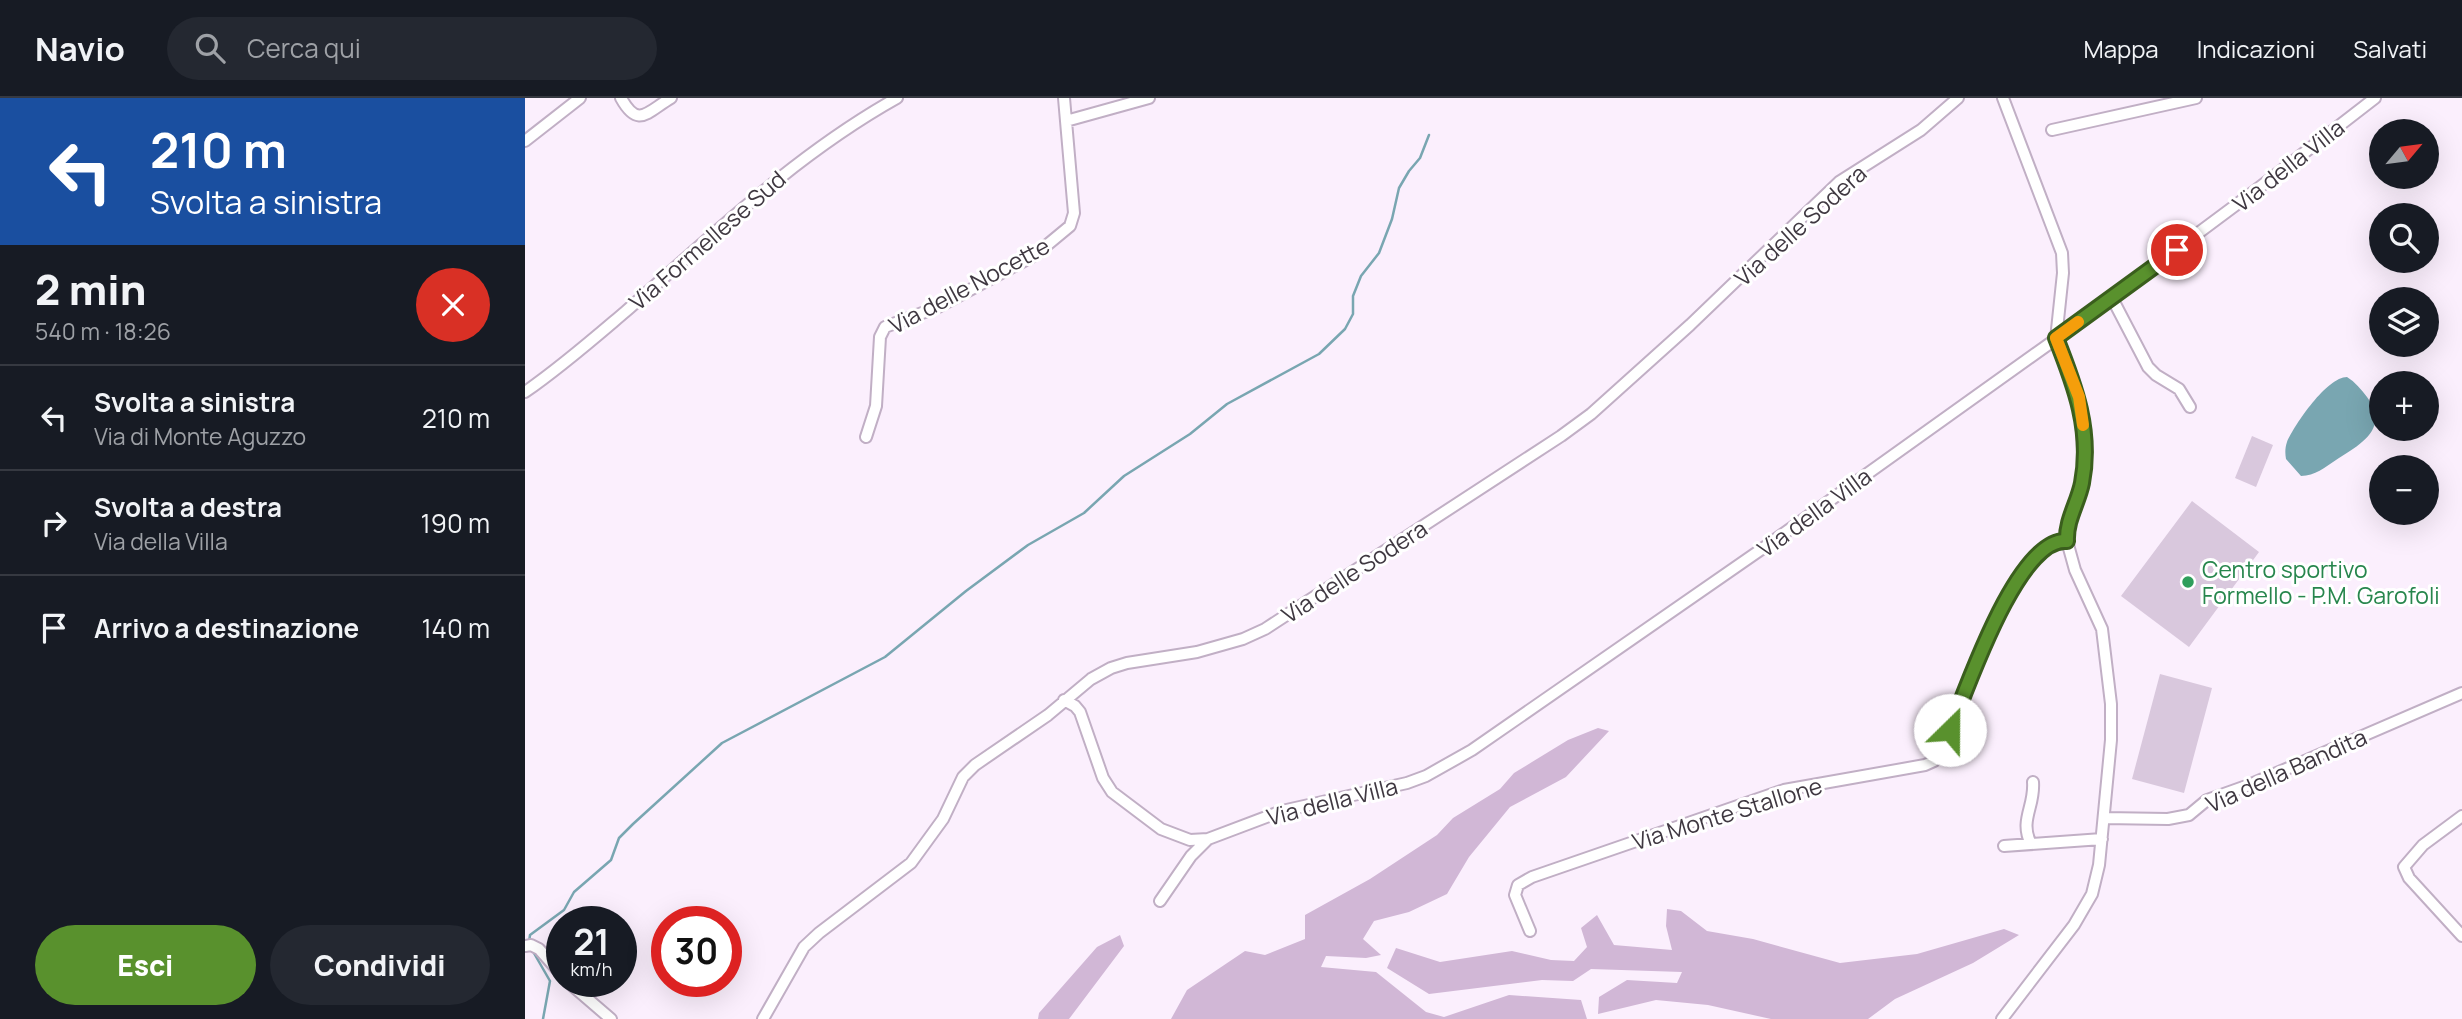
<!DOCTYPE html>
<html lang="it">
<head>
<meta charset="utf-8">
<style>
	body { margin:0; font-family:Manrope,sans-serif; background:#242831; color:#f1f3f6; height:100vh; display:flex; flex-direction:column; font-size:26px; white-space:nowrap }
	* { box-sizing:border-box; margin:0 }
	p { font-size:23px; color:#9ea1a6 }
	.icon { flex:none; width:38px; height:38px; fill:none; stroke:currentColor; stroke-width:2; stroke-linecap:round; stroke-linejoin:round }
	.map { position:relative; flex:1; overflow:hidden }
	.sheet { display:flex; flex-direction:column; background:#171b24; width:525px }
	.sheet>* { flex:none }
	.guide { background:#1a4fa0; color:#fff; overflow:hidden }
	.needle { width:46px; rotate:61deg }
	.tools { position:absolute; left:1844px; top:21px; display:grid; gap:14px }
	.tools a { display:grid; place-items:center; width:70px; height:70px; border-radius:50%; background:#171b24; box-shadow:0 7px 28px #0002; font-size:35px }
	.speed { position:absolute; left:21px; top:808px; display:flex; gap:14px; font-size:35px; font-weight:700; text-align:center }
	.speed>* { display:grid; place-content:center; width:91px; height:91px; border-radius:50%; background:#171b24; box-shadow:0 7px 28px #0002; line-height:1 }
	.speed small { font-size:18px; font-weight:400 }
	.speed .limit { border:10px solid #d22; background:#fff; color:#111 }
	.pin { position:absolute; display:grid; place-items:center; width:60px; height:60px; color:#fff; margin:-30px; border:4px solid #fff; border-radius:50%; box-shadow:0 2px 7px #0007 }
	.me { position:absolute; width:77px; margin:-38px; rotate:23deg; stroke-linejoin:round; filter:drop-shadow(0 0 5px #0008) }
	.turn { display:flex; align-items:center; gap:24px; height:147px; padding:0 35px; font-size:32px }
	.turn .icon { width:91px; height:91px; stroke-width:2.5 }
	.turn b { display:block; font-size:49px; line-height:60px }
	.round { display:grid; place-items:center; flex:none; width:74px; height:74px; border-radius:37px; background:#242831 }
	.headline { display:flex; align-items:center; justify-content:space-between; height:119px; padding:0 35px }
	h1 { font-size:42px; font-weight:800; line-height:52px }
	.button { display:flex; gap:14px; margin-top:auto; padding:14px 35px }
	.button a { flex:1; height:80px; border-radius:42px; background:#59912d; color:#fff; font-size:28px; font-weight:800; line-height:80px; text-align:center }
	.button a+a { background:#242831; color:#f1f3f6 }
	ul { padding:0; list-style:none }
	li { display:flex; align-items:center; gap:21px; height:105px; padding:0 35px; border-top:2px solid #363941 }
	li div { flex:1 }
	li b { display:block; font-size:26px }
	li em { font-style:normal }
	header { display:flex; align-items:center; gap:42px; box-sizing:border-box; height:98px; padding:0 35px; background:#171b24; border-bottom:2px solid #363941 }
	header strong { font-size:33px }
	nav { display:flex; gap:38px; margin-inline-start:auto; font-size:24px }
	.search { width:490px; height:63px; background:#242831; display:flex; align-items:center; gap:18px; box-sizing:border-box; padding:0 24px; border-radius:38px; color:#9ea1a6; font-size:26px }
	main { display:flex; flex:1; min-height:0 }
	.map>svg:first-child { display:block }
	.green { fill:#d9c8dd }
	.forest { fill:#d1b7d6 }
	.water { fill:#79a6b1 }
	.lines { fill:none; stroke-linecap:round; stroke-linejoin:round }
	.stream { stroke:#79a6b1; stroke-width:2.5 }
	.minor-casing { stroke:#c1afc5; stroke-width:14 }
	.minor { stroke:#fff; stroke-width:10 }
	.route-casing { stroke:#3a5e1d; stroke-width:18 }
	.route { stroke:#59912d; stroke-width:12 }
	.slow { stroke:#f59e0b; stroke-width:12 }
	.leisure-dot { fill:#2e9e5b; stroke:#fff; stroke-width:2.5 }
	.labels { text-anchor:middle; dominant-baseline:central; stroke-width:6; stroke-linejoin:round; paint-order:stroke }
	.street-label { font-size:23px; fill:#3f3841; stroke:#fff }
	.leisure-label { font-size:23px; fill:#27864d; stroke:#fff; text-anchor:start }
</style>
</head>
<body>
<header>
<strong>Navio</strong>
<div class="search"><svg class="icon" aria-label="search" viewBox="0 0 24 24"><circle cx="10" cy="10" r="6"/><path d="M15 15l6 6"/></svg>Cerca qui</div>
<nav><a>Mappa</a><a>Indicazioni</a><a>Salvati</a></nav>
</header>
<main>
<section class="sheet">
<div class="guide">
<div class="turn"><svg class="icon" aria-label="left" viewBox="0 0 24 24"><path d="M17 20v-9H6M10 6l-5 5 5 5"/></svg><div><b>210 m</b>Svolta a sinistra</div></div>
</div>
<div class="headline"><div><h1>2 min</h1><p>540 m · 18:26</p></div><a class="round" style="background:#d93025;color:#fff"><svg class="icon" aria-label="close" viewBox="0 0 24 24"><path d="M6 6l12 12M18 6L6 18"/></svg></a></div>
<ul>
<li><svg class="icon" aria-label="left" viewBox="0 0 24 24"><path d="M17 20v-9H6M10 6l-5 5 5 5"/></svg><div><b>Svolta a sinistra</b><p>Via di Monte Aguzzo</p></div><em>210 m</em></li>
<li><svg class="icon" aria-label="right" viewBox="0 0 24 24"><path d="M7 20v-9h11M14 6l5 5-5 5"/></svg><div><b>Svolta a destra</b><p>Via della Villa</p></div><em>190 m</em></li>
<li><svg class="icon" aria-label="arrive" viewBox="0 0 24 24"><path d="M6 21V4h12l-3 4 3 4H6"/></svg><div><b>Arrivo a destinazione</b></div><em>140 m</em></li>
</ul>
<div class="button"><a>Esci</a><a>Condividi</a></div>
</section>
<div class="map">
<svg width="1937" height="921" viewBox="0 0 1937 921">
	<rect width="100%" height="100%" fill="#fbeffd"/>
	<path class="green" d="M1727,338L1748,347L1731,389L1710,380Z
		M1667,403L1734,454L1664,549L1596,498Z
		M1635,576L1687,590L1659,695L1607,681Z"/>
	<path class="forest" d="M1073,630L1084,633L1041,679L985,709L944,759L922,796L884,814L849,823L838,841L856,857L841,860L801,858L796,869L851,874L901,914L919,919L984,897L1056,902L1062,921H646L662,892L720,853L740,857L780,841V817L845,781L912,737L928,720L975,691L989,675L1043,642Z
		M1142,811L1156,813L1182,833L1228,841L1315,865L1392,856L1479,831L1494,837L1448,865L1370,901L1343,921H1246L1183,907L1131,902L1073,916L1074,899L1102,882L1152,885L1157,874L1066,871L1048,883L1017,882L904,896L862,870L871,850L915,864L987,853L1026,862L1049,863L1062,849L1056,830L1072,817L1089,847L1147,852L1141,828Z
		M595,837L599,848L544,921H513L514,915L572,849Z"/>
	<path class="water" d="M1822,279C1830,284 1836,291 1842,299C1865,331 1836,346 1811,362C1800,369 1790,378 1776,378L1761,361C1760,355 1760,350 1762,344C1770,326 1802,279 1822,279Z"/>
	<g class="lines">
		<path class="stream" d="M4,844L5,837L39,812L49,794L86,762L94,740L108,726L197,645L360,559L441,493L503,447L559,415L599,378L665,336L702,306L794,256L820,231L828,216V198L836,178L854,155L867,121L874,90L884,73L895,60L904,37
			M6,850L25,883L18,921"/>
		<defs>
			<path id="minor" d="M96,0C113,31 122,14 146,0
				M541,23L624,0
				M1527,32L1671,0
				M0,43L55,0
				M1587,200L1623,269L1631,277L1654,291L1665,309
				M0,294C35,270 67,242 100,214C187,138 270,57 372,0
				M341,339L351,308L355,239L360,229L413,209L510,157L545,128L549,115L539,0
				M539,602L550,608L555,614L578,680L587,694L636,731L665,742L683,741L757,713L882,685L901,678L947,652L1244,446L1531,241L1731,92L1850,0
				M1937,718L1898,747L1879,769L1884,780L1937,838
				M1579,720L1643,721L1664,717L1682,702L1724,687L1937,595
				M1506,746C1494,722 1510,709 1508,684
				M1479,748L1577,741
				M635,803L666,758L683,741
				M1005,833L990,797L993,787L1007,779L1259,692L1400,667L1409,663L1415,654C1426,629 1437,604 1447,579C1461,546 1499,439 1542,443
				M0,848L6,847L14,851L37,877
				M43,884L86,921
				M238,921L279,849L294,835L386,765L418,721L438,679L450,667L523,617L566,581L586,570L602,565L672,554L718,541L740,531L1036,338L1066,316L1165,227L1314,84L1396,32L1433,0
				M1477,921L1549,827L1567,796L1574,767L1586,642V606L1577,531L1550,472L1542,443L1543,431L1556,392L1559,365L1555,305L1531,241L1538,175L1537,155L1478,0"/>
		</defs>
		<use href="#minor" class="minor-casing"/>
		<use href="#minor" class="minor"/>
	</g>
	<g class="lines">
		<defs>
			<path id="route" d="M1425,632C1441,593 1493,438 1542,443C1541,422 1553,405 1557,385C1567,333 1550,288 1531,240L1652,152"/>
		</defs>
		<use href="#route" class="route-casing"/>
		<use href="#route" class="route"/>
		<path class="slow" d="M1553,224L1531,240L1554,299L1558,327"/>
	</g>
	<circle class="leisure-dot" cx="1663" cy="484" r="7"/>
	<g class="labels">
		<g class="street-label">
			<text transform="translate(1763 67) rotate(-38)">Via della Villa</text>
			<text transform="translate(1275 127) rotate(-42)">Via delle Sodera</text>
			<text transform="translate(182 142) rotate(-41)">Via Formellese Sud</text>
			<text transform="translate(444 187) rotate(-28)">Via delle Nocette</text>
			<text transform="translate(1289 414) rotate(-36)">Via della Villa</text>
			<text transform="translate(829 473) rotate(-33)">Via delle Sodera</text>
			<text transform="translate(1761 672) rotate(-24)">Via della Bandita</text>
			<text transform="translate(807 703) rotate(-14)">Via della Villa</text>
			<text transform="translate(1202 715) rotate(-17)">Via Monte Stallone</text>
		</g>
		<g class="leisure-label">
			<text x="1677" y="471">Centro sportivo<tspan x="1677" dy="26">Formello - P.M. Garofoli</tspan></text>
		</g>
	</g>
</svg>
<div class="tools">
<a><svg class="needle" viewBox="-14 -14 28 28"><path d="M0-13l5 13h-10z" fill="#e53935"/><path d="M0 13l5-13h-10z" fill="#9ea1a6"/></svg></a>
<a><svg class="icon" aria-label="search" viewBox="0 0 24 24"><circle cx="10" cy="10" r="6"/><path d="M15 15l6 6"/></svg></a>
<a><svg class="icon" aria-label="layers" viewBox="0 0 24 24"><path d="M12 4l9 5-9 5-9-5zM3 14l9 5 9-5"/></svg></a>
<a>+</a>
<a>−</a>
</div>
<div class="speed"><div>21<small>km/h</small></div><div class="limit">30</div></div>
<div class="pin" style="left:1652px;top:152px;background:#d93025"><svg class="icon" aria-label="arrive" viewBox="0 0 24 24"><path d="M6 21V4h12l-3 4 3 4H6"/></svg></div>
<svg class="me" style="left:1425px;top:632px" viewBox="-20 -20 40 40"><circle r="19" fill="#fff"/><path d="M0-13L10 11 0 6-10 11z" fill="#59912d"/></svg>
</div>
</main>
</body>
</html>
